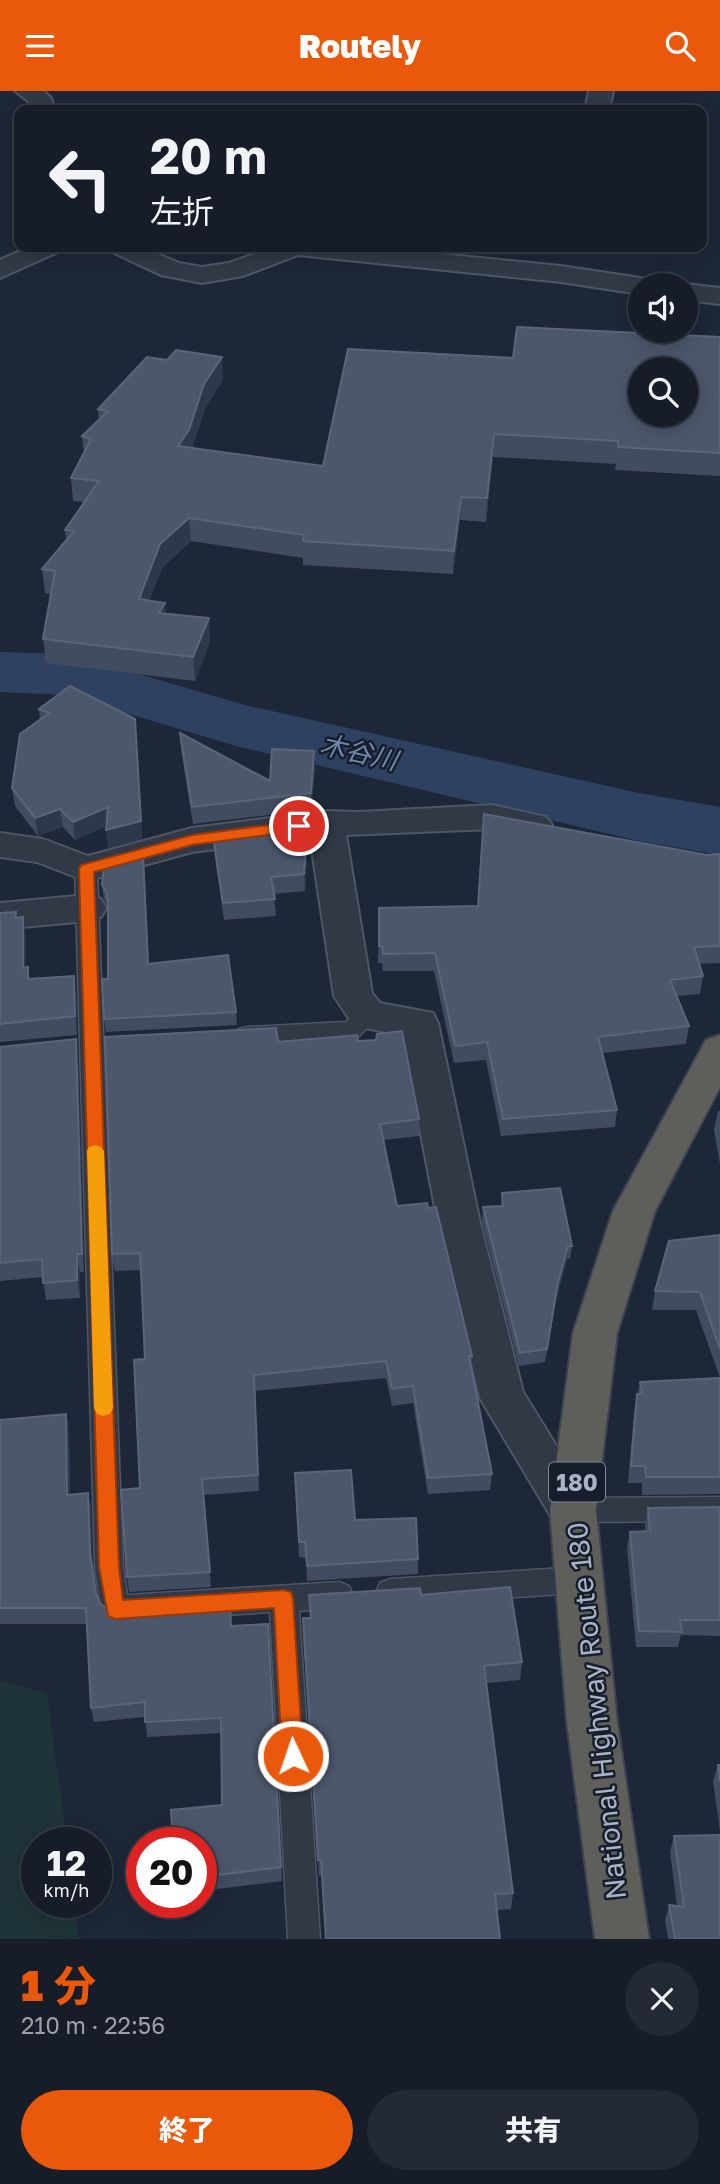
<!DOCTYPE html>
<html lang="ja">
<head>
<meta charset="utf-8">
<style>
	body { margin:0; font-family:"Golos Text","Noto Sans JP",sans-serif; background:#232a35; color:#f1f3f6; height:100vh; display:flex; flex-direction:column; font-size:26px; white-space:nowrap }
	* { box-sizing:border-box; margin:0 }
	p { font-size:23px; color:#9ea2a8 }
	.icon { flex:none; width:38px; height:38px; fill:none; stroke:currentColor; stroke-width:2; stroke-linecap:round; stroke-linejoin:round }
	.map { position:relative; height:1848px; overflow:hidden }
	.side { display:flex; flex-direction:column; background:#161d29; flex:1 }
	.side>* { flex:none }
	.banner { position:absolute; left:14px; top:14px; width:693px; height:147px; border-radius:14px; box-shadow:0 4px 18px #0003,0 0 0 2px #353b46; background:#161d29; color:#f1f3f6; overflow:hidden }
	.buttons { position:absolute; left:628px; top:182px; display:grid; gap:14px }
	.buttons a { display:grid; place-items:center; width:70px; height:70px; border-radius:50%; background:#161d29; box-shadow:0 4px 18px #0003,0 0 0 2px #353b46; font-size:35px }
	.speed { position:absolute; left:21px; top:1736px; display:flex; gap:14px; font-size:35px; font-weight:700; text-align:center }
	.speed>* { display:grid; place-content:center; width:91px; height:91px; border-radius:50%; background:#161d29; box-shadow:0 4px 18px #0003,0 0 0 2px #353b46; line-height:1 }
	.speed small { font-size:18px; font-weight:400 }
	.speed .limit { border:10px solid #d22; background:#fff; color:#111 }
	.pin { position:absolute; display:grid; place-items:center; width:60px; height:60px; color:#fff; margin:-30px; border:4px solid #fff; border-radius:50%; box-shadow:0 2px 7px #0007 }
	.me { position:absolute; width:77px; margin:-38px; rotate:357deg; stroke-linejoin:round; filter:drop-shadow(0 0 5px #0008) }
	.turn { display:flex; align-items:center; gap:24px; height:147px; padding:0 21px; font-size:32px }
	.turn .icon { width:91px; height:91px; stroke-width:2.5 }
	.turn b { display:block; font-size:49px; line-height:60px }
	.round { display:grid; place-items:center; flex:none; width:74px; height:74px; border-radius:37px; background:#232a35 }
	.head { display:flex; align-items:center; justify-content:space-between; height:119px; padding:0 21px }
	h1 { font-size:42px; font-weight:800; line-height:52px; color:#ea580c }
	.button { display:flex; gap:14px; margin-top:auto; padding:14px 21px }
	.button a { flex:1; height:80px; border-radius:42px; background:#ea580c; color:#fff; font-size:28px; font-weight:800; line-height:80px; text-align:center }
	.button a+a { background:#232a35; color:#f1f3f6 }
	header { display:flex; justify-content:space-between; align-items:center; height:91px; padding:0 21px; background:#ea580c; color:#fff; font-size:32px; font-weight:800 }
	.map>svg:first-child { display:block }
	.green { fill:#1f3438 }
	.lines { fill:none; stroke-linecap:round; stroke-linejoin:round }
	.river { fill:#2f4160; fill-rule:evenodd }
	.service-casing { stroke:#4e5665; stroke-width:3 }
	.minor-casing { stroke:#4e5665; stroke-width:4 }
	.trunk-casing { stroke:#3b4351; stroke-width:4 }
	.service { fill:#313947; fill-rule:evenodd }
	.minor { fill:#313947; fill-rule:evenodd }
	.trunk { fill:#5e5e5a; fill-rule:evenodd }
	.wall { fill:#414c60 }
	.shaded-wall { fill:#2e384b }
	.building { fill:#4c576b; stroke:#5b6579; stroke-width:2; fill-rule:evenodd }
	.route { fill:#ea580c; stroke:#983908; stroke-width:2 }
	.slow { fill:#f59e0b }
	.labels { text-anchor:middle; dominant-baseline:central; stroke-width:5; stroke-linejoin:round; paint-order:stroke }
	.shield { fill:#171e2b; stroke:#7e8697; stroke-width:2 }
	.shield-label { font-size:23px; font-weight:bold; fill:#aab3c5 }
	.water-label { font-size:26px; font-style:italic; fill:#7088b0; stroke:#171e2b }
	.near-street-label { font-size:28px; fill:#aab3c5; stroke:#171e2b }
</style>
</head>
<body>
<header><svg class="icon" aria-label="menu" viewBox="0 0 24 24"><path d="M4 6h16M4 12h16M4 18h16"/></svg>Routely<svg class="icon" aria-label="search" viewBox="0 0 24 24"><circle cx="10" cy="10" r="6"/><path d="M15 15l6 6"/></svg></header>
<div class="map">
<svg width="720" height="1848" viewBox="0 0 720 1848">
	<rect width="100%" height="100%" fill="#1d2737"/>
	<path class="green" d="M0,1589L47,1603L67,1752H37V1811H74L79,1848H0Z"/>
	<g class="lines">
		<path class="river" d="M0,561L70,563L245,614L639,702L720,716V764L639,750L236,655L66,604L0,601Z"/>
		<defs>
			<path id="service" d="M86,771L94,773L97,778L123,1476L127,1504L339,1491L349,1495L353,1504L349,1513L339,1517L299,1520L320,1848H288L270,1521L115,1531L105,1527L101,1518L95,1476L75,778L78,773Z
				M368,917L376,919L379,925L359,945L351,947L247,952L239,950L236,944L239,938L247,936L346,931L360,919Z
				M720,1406V1430L573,1431L563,1428L559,1419L563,1410L573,1407Z
				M579,1476L589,1480L593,1489L589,1498L579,1502L390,1514L380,1510L376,1501L380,1492L390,1488Z"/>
			<path id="minor" d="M15,0H44L51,7L55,19H31L29,11Z
				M589,0H613L609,19H585Z
				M29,156H62L58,161L0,187V169Z
				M108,156H141L179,172L202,176L229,172L274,156H370L561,175L640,187L649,189L653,194H640V203L561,191L298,164L243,185L202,192L161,184L112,161Z
				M686,193L720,197V213L686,209V194H681Z
				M492,714L546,726L552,734L546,742L534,746L492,738L346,744L372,902L380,912L433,922L438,932L480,1132L523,1301L596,1419L590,1434L573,1440L556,1434L480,1307L438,1132L402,944L354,935L334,905L310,746L192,761L86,790L37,771L0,766V742L43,748L88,765L192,737L326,720L359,721Z
				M88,804L101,808L106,817L101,826L88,830L0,838V812Z"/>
			<path id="trunk" d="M720,944V996L655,1120L617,1242L596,1419L617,1631L649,1848H595L567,1631L550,1419L573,1242L613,1120L706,949Z"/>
		</defs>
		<use href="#service" class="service-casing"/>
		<use href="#minor" class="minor-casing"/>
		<use href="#trunk" class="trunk-casing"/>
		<use href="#service" class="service"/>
		<use href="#minor" class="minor"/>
		<use href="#trunk" class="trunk"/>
	</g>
	<path class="wall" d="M720,246V385L615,379L616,373L493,366L486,431L460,429L453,483L303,474V467L191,450L162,477L149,510L166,523L209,527L210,551L195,590L46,572L43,548L51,503L45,502L42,478L66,449L65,439L84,411L73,410L71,387L84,362L82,345L99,329L98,318L223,289L206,316L192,357L323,375L513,267Z
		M39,618L135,628L142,748L108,757L106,735L75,749L63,736L38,745L15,715L12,697L40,629Z
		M180,642L270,690L315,677L311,719L193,733L181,659Z
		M213,744L308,749L305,800L274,803L276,825L224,829L214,761Z
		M720,763V872L699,873L703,885L700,903L677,905L689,935L686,953L602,962L617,1019L615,1036L501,1045L486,969L454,972L434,880H383L382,872H378L379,817L478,815L707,764Z
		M144,777L149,873L236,921L237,934L106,941L104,928L108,888V815L104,808L102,794Z
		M16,821L17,827L26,844V876L30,888L74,885L76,904L77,944L0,951V822Z
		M358,950L419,1028V1045L383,1049L397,1115L428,1117L472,1265L471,1278L492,1383L490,1399L428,1403L413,1312L392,1315L386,1287L255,1300L259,1400L204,1404L211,1496L129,1501L127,1486L140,1397L145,1268L141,1179L115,1180L112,1163L278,951Z
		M0,956L78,966L84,1181H80V1207L46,1209L43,1186L0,1190Z
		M718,1020H720V1073L714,1039Z
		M502,1102L572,1155L570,1168H567L556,1210L545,1271L519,1275L482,1130L483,1116L501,1115Z
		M720,1144V1287L696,1219H652L655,1200Z
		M720,1287V1403L642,1404V1392H628L634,1321L640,1291Z
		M66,1323L69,1339L70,1404L88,1402L91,1418L92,1476L96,1505L101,1514L112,1518L232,1535L268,1533L282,1790L201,1800V1752L222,1714L221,1642L147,1646L145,1626L94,1631L91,1617L87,1533H0V1329Z
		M295,1382L355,1429L418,1468V1483L307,1490L306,1467L299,1466Z
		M720,1416V1545L681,1544L678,1556H636L627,1457L630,1441L645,1440V1433L648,1417Z
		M309,1504H421L522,1571L520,1589L487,1592L513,1802L511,1818L496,1819L322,1785H319L303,1545L310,1527Z
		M718,1674H720V1740L713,1690Z
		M674,1745L720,1848H668L665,1829L669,1814L677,1815L670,1761Z"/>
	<path class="shaded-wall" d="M222,266L223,289L206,316L191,362L178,355L204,293Z
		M494,343L493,366L486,431L487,407Z
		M461,406L460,429L453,483L454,460Z
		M189,427L191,450L162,477L141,532L139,508L160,453Z
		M165,512L167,536L159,522Z
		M209,527L210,551L195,590L193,566Z
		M135,628L142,748L108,757L106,739Z
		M314,660L315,677L311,719V702Z
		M108,716L110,734L75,749L73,731Z
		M60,718L63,736L38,745L35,727Z
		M307,732L308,749L305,800L304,783Z
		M23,826L26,844V895L23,877Z
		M74,885L76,904L77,944L75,925Z
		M76,948L78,966L84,1181L82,1163Z
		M568,1155L567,1168L556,1210L545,1271L557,1196Z
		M77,1163L80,1181V1207L77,1189Z
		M66,1323L69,1339L70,1420L67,1404Z
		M88,1402L91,1418L92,1476L98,1518L90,1461Z"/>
	<path class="building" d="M517,236L720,246V362L618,356V350L494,343L487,407L461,406L454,460L303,450L304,444L189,427L160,453L139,508L165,512L159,522L209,527L193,566L43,548L55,480L42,478L74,440L65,439L99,390L71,387L91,348L82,345L108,320L98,318L147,266L167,269L176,259L222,266L204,293L189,339L178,355L323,375L348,258L513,267ZM640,278H686V324H640Z
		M70,595L135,628L141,730L106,739L108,716L73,731L60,718L35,727L12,697L20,643L49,622L39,618Z
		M180,642L270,690L272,658L314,660L311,702L192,716Z
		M484,723L707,764L720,763V855L694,856L703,885L670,889L689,935L598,946L617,1019L503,1028L487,951L455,955L435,862L383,863L382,855H379V817L478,815Z
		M307,732L304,783L271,786L275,808L223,812L213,744Z
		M143,763L148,873L228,864L236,921L104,928L102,888H108V819L107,802L102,794L104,774Z
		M16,821L15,827L23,826V877L28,876V888L74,885L75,925L0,933V822Z
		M276,937L278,951L357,944L358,950L376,949L377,943L402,940L419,1028L380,1033L397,1115L427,1112L428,1117L436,1116L472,1265H469L492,1383L428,1387L413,1295L392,1298L386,1270L254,1284L258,1384L202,1388L210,1481L127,1486L121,1399L140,1397L134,1269L145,1268L140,1162L112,1163L105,946Z
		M76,948L82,1163H77V1189L43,1192L42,1168L0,1172V956Z
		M560,1097L572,1155H568L557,1196L547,1258L520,1262L483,1116L503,1115L502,1102Z
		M720,1144V1258L700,1201L655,1200L669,1150Z
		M720,1287V1386H646L645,1375H631L637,1303L642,1302L640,1291Z
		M66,1323L67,1404L88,1402L90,1461L96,1503L101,1514L112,1518L230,1512L231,1535L268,1533L281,1776L201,1786V1752H173L171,1719L222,1714L221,1627L145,1631V1611L91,1617L86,1517H0V1329Z
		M351,1379L355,1429L416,1427L418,1468L307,1475L305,1451H299L295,1382Z
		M720,1416V1529H680L682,1541L639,1540L630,1441L650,1440L648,1417Z
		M510,1496L522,1571L484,1575L513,1802L495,1803L500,1848H326L321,1769H318L303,1527H311L309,1504L420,1497L421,1504Z
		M718,1674H720V1691Z
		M720,1744V1848H675L669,1814L684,1816L674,1745Z"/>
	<path class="route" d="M299,730L306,735L304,739L192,754L94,781L119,1476L123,1509L284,1499L291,1501L293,1508L303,1665L300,1672L293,1675L286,1672L282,1665L274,1517L115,1528L108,1525L99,1476L79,778L81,774L192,744Z"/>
	<path class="slow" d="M95,1054L101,1056L104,1060L113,1317L110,1323L103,1325L97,1323L94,1317L87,1060L89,1056Z"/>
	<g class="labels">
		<rect class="shield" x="549" y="1371.5" width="56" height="39" rx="5"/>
		<g class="shield-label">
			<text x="577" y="1391">180</text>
		</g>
		<g class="water-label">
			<text transform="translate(359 661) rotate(13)">木谷川</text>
		</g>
		<g class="near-street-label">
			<text transform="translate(596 1620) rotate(-96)">National Highway Route 180</text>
		</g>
	</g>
</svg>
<div class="buttons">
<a><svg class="icon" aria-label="sound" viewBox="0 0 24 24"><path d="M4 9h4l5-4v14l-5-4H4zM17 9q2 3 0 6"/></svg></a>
<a><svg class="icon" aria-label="search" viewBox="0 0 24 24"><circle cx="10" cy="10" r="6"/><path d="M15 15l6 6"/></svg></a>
</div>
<div class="speed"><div>12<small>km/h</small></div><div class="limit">20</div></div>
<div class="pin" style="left:299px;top:735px;background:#d93025"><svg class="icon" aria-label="arrive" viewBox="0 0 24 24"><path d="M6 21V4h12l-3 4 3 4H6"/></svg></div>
<svg class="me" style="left:293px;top:1665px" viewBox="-20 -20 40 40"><circle r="17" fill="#ea580c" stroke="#fff" stroke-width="3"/><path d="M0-11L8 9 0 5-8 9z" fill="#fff"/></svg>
<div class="banner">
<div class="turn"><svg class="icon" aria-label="left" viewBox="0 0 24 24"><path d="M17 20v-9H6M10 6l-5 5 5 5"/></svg><div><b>20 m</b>左折</div></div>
</div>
</div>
<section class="side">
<div class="head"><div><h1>1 分</h1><p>210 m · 22:56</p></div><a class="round"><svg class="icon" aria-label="close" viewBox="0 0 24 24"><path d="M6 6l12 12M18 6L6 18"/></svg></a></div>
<div class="button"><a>終了</a><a>共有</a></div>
</section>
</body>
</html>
